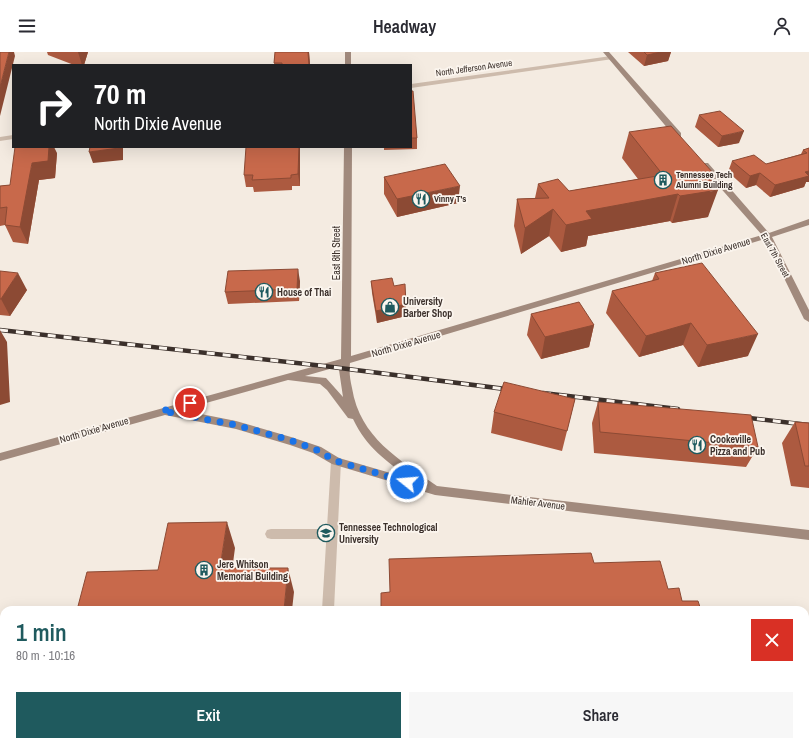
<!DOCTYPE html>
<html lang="en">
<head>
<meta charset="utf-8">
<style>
	body { margin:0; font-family:"Archivo Narrow",sans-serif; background:#f7f7f7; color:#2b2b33; height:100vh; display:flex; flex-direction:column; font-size:15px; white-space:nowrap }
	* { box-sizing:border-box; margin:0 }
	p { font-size:13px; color:#7c7c81 }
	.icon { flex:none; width:22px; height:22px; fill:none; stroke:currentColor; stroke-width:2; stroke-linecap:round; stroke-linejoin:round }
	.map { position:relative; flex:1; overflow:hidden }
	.panel { position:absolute; left:0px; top:554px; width:809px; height:140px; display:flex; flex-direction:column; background:#fff; border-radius:12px 12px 0 0; box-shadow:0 4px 16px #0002 }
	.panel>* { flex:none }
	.banner { position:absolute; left:12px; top:12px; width:400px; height:84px; border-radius:0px; box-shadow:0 4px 16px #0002; background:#202124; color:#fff; overflow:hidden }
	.pin { position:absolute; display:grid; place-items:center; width:34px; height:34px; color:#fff; margin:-17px; border:2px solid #fff; border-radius:50%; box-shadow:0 1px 4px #0007 }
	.me { position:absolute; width:44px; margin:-22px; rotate:287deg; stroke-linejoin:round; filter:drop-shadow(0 0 3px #0008) }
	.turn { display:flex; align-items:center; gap:14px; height:84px; padding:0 16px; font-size:18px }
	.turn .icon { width:52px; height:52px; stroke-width:2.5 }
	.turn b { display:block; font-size:28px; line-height:34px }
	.round { display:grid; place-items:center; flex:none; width:42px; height:42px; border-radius:0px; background:#f7f7f7 }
	.head { display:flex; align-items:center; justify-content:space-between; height:68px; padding:0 16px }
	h1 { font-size:24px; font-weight:600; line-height:30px; color:#1f5a5e }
	.button { display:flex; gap:8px; margin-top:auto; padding:8px 16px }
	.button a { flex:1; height:46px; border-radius:0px; background:#1f5a5e; color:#fff; font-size:16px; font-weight:600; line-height:46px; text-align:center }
	.button a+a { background:#f7f7f7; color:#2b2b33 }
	header { display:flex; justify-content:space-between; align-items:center; height:52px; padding:0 16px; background:#fff; font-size:18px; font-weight:600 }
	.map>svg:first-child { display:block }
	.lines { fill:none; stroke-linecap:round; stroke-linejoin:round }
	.lane { fill:#cdbbac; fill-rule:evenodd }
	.street { fill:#cdbbac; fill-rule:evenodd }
	.secondary { fill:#a18a7d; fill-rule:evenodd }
	.rail-casing { stroke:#3b302b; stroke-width:4.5 }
	.rail { stroke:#fbf5ee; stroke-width:3; stroke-dasharray:8; stroke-linecap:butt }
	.wall { fill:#ac5a40 }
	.shaded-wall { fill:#8c4a34 }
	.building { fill:#c8694b; stroke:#8c4a34 }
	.route { stroke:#1a73e8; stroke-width:7; stroke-dasharray:0 12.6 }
	.labels { text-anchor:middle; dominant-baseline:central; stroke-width:3.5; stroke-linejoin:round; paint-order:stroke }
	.far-street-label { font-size:9px; fill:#3b302b; stroke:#fbf5ee }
	.far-poi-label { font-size:9px; font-weight:bold; fill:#3b302b; stroke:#fbf5ee; text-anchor:start }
	.street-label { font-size:10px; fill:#3b302b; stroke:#fbf5ee }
	.poi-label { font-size:10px; font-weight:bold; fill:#3b302b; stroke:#fbf5ee; text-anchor:start }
</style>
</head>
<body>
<header><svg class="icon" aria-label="menu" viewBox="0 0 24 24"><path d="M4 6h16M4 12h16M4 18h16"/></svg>Headway<svg class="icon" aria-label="person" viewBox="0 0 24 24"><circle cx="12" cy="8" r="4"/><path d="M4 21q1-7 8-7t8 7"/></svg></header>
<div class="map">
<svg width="809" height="694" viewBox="0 0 809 694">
	<rect width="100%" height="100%" fill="#f4ebe1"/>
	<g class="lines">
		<path class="lane" d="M271,477H332L336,478L338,482L336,486L332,487H271L267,486L265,482L267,478Z"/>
		<path class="street" d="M611,4L613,5V7L411,36V32Z
			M13,83V87L0,89V85Z
			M336,405L340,406L341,409L334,558H322L331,409L332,406Z
			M315,690H329V694H315Z"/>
		<path class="secondary" d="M345,0H351V13H345Z
			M603,0H609L681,81V85H675Z
			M344,95H352L351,304L762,183L702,115V111H708L769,181L809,167V173L772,185L809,258V270L804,267L765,187L350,311C349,320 350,327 352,336C360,386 399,407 437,434L809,478V488L435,443L332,412L313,401L290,393L236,377L165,363L0,409V401L341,307ZM340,314L339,318L343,345L326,326L305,324ZM288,328L320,332L327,338L348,366L353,367C367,396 385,408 411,427L339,406L321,395L291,385L236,369L181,358Z"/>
		<defs>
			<path id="rail" d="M0,278L324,314L513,338
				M543,341L678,357
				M741,365L809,373"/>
		</defs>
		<use href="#rail" class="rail-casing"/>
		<use href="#rail" class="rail"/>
	</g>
	<path class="wall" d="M47,0H88L84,13H74L48,3Z
		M275,0H309L310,13H274Z
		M628,0H671L668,9L644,14Z
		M411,39L417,86V97L384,98V95H411Z
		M699,63L739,91L718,95L695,75Z
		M629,80L711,130L708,165L672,171L670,169L588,184L586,194L561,200L549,184L521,202L514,174L517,147L535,146L538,132L569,139L638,127L622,106Z
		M300,95V134H292V138L254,140L253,135H246L244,123Z
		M809,96V130H806L804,135L770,145L756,133L746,136L728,120L732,109L766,112L801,102L803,98Z
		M57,101L55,126L39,128L28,192L13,190L5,173L0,174V134L10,133Z
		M384,125L458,151L397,165L384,142Z
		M0,219L27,238L10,264L0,263Z
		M655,221L748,304L698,315L683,293L639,305L606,261L612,239L652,229Z
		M300,229L299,249L228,252L225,240Z
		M371,229L394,234L406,264L377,271L372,241Z
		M531,262L594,273L589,295L541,307L527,283Z
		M575,347L562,399L491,381L494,360Z
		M598,350L758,395L746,415L594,401L592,371Z
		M795,370L809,371V436L791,434L782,391Z"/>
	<path class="shaded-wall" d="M9,0H14L15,4L0,64V35Z
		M78,0H88L84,13H82Z
		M308,0H309L310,13H309Z
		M661,0H671L668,9L644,14L647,3Z
		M744,79L739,91L718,95L722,84Z
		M49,95H54L57,101L55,126L39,128L28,192L20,175L32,111Z
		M119,95H123V108L93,111L89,100Z
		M299,95H300V134L298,122Z
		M809,119V130H806L804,135L770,145L775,133L805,120Z
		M760,121L756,133L746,136L750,124Z
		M714,122L708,140L718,138L708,165L672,171L680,144L706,124Z
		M460,134L458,151L397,165V147Z
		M678,142L670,169L588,184L586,194L561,200L566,173L586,159Z
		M553,157L549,184L521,202L525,176Z
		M298,217L300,229L299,249L297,237Z
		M18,221L27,238L10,264L1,247Z
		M406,252V264L377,271L376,259Z
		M691,271L683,293L639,305L646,284Z
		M594,273L589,295L541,307L545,285Z
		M0,278L7,290L10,350L0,353Z
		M758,282L748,304L698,315L707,293Z
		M227,470L235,496L229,541L220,516Z
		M288,516L294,540L292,558H284Z"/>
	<path class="building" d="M0,0H9L0,35Z
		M275,0H308L309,13H282V11H274Z
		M644,0H661L647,3Z
		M411,39H413L417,86H411Z
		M720,59L744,79L722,84L699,63Z
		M671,74L714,122L706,124L718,138L680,144L678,142L586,159L592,167L566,173L553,157L525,176L517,147L549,146L538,132L558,127L569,139L663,123L629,80Z
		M15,95H49L48,109L32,111L20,175L5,173L7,155L0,156V134L10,133Z
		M90,95H119V96L89,100Z
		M246,95H299L298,122L291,123V126L252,128L253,123H244Z
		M809,96V119L805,120L809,124L775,133L760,121L750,124L732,109L754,103L766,112L807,101L803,98Z
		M445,112L460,134L397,147L384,125Z
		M702,211L758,282L707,293L691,271L646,284L612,239L659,227L655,221Z
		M298,217L297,237L225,240L228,219Z
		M0,219L18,221L1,247H0Z
		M392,226L394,234L405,232L406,252L376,259L371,229Z
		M579,250L594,273L545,285L531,262Z
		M504,330L575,347L567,379L494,360Z
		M598,350L751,363L758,395L600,380Z
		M795,370L809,371V414H805Z
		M227,470L220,516H288L284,558H77L87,520L158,518L168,471Z
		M591,501L594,511L660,509L668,537L679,536L682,549H698L701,558H381V541L390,540L389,507Z"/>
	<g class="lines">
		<path class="route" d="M190,351L162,359L236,373L290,388L317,398L336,409L407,430"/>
	</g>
	<defs>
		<symbol id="building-ring" viewBox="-11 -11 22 22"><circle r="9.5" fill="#fbf5ee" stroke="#1f5a5e" stroke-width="1.5"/><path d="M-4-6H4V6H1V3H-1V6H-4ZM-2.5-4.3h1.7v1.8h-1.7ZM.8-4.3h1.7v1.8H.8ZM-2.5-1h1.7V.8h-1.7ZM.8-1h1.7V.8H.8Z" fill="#1f5a5e"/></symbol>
		<symbol id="restaurant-ring" viewBox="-11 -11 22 22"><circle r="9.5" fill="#fbf5ee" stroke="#1f5a5e" stroke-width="1.5"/><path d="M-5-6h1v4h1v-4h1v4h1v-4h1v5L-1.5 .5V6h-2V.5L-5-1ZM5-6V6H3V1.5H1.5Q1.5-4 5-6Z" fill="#1f5a5e"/></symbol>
		<symbol id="shop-ring" viewBox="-11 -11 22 22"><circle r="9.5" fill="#fbf5ee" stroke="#1f5a5e" stroke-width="1.5"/><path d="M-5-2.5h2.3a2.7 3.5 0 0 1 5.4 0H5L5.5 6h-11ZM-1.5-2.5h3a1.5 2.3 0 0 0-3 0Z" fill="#1f5a5e"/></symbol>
		<symbol id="university-ring" viewBox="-11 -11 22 22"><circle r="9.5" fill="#fbf5ee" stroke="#1f5a5e" stroke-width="1.5"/><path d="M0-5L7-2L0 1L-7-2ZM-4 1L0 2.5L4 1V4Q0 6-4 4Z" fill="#1f5a5e"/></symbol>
	</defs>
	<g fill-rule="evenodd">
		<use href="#building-ring" x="653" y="118" width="20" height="20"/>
		<use href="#restaurant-ring" x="411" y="137" width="20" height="20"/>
		<use href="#restaurant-ring" x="254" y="230" width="20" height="20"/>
		<use href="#shop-ring" x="380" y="245" width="20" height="20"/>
		<use href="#restaurant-ring" x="687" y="383" width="20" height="20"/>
		<use href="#university-ring" x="316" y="471" width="20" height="20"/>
		<use href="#building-ring" x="194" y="508" width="20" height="20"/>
	</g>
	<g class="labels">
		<g class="far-street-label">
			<text transform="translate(474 16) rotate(-8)">North Jefferson Avenue</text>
			<text transform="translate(775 203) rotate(61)">East 7th Street</text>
		</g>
		<g class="far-poi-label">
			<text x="676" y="123">Tennessee Tech<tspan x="676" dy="10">Alumni Building</tspan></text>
			<text x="434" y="147">Vinny T's</text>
		</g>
		<g class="street-label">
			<text transform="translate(716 199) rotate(-17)">North Dixie Avenue</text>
			<text transform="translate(336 201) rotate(-90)">East 8th Street</text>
			<text transform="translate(406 292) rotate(-16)">North Dixie Avenue</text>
			<text transform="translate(94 378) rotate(-16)">North Dixie Avenue</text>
			<text transform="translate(538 451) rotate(7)">Mahler Avenue</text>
		</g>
		<g class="poi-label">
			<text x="277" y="240">House of Thai</text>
			<text x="403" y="249">University<tspan x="403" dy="12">Barber Shop</tspan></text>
			<text x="710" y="387">Cookeville<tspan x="710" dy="12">Pizza and Pub</tspan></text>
			<text x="339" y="475">Tennessee Technological<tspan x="339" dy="12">University</tspan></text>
			<text x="217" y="512">Jere Whitson<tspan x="217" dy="12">Memorial Building</tspan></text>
		</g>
	</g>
</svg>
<div class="pin" style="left:190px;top:351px;background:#d93025"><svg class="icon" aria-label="arrive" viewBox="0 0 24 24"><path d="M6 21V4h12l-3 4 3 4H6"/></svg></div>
<svg class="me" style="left:407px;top:430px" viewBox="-20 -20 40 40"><circle r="17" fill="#1a73e8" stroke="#fff" stroke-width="3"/><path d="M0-11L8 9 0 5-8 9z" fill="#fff"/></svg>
<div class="banner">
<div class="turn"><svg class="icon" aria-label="right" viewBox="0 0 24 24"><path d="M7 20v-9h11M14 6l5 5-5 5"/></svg><div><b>70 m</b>North Dixie Avenue</div></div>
</div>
<section class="panel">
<div class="head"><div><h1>1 min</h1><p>80 m · 10:16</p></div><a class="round" style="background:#d93025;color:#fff"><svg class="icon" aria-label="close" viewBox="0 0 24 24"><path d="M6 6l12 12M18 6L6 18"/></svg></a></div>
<div class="button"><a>Exit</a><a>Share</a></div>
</section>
</div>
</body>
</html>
